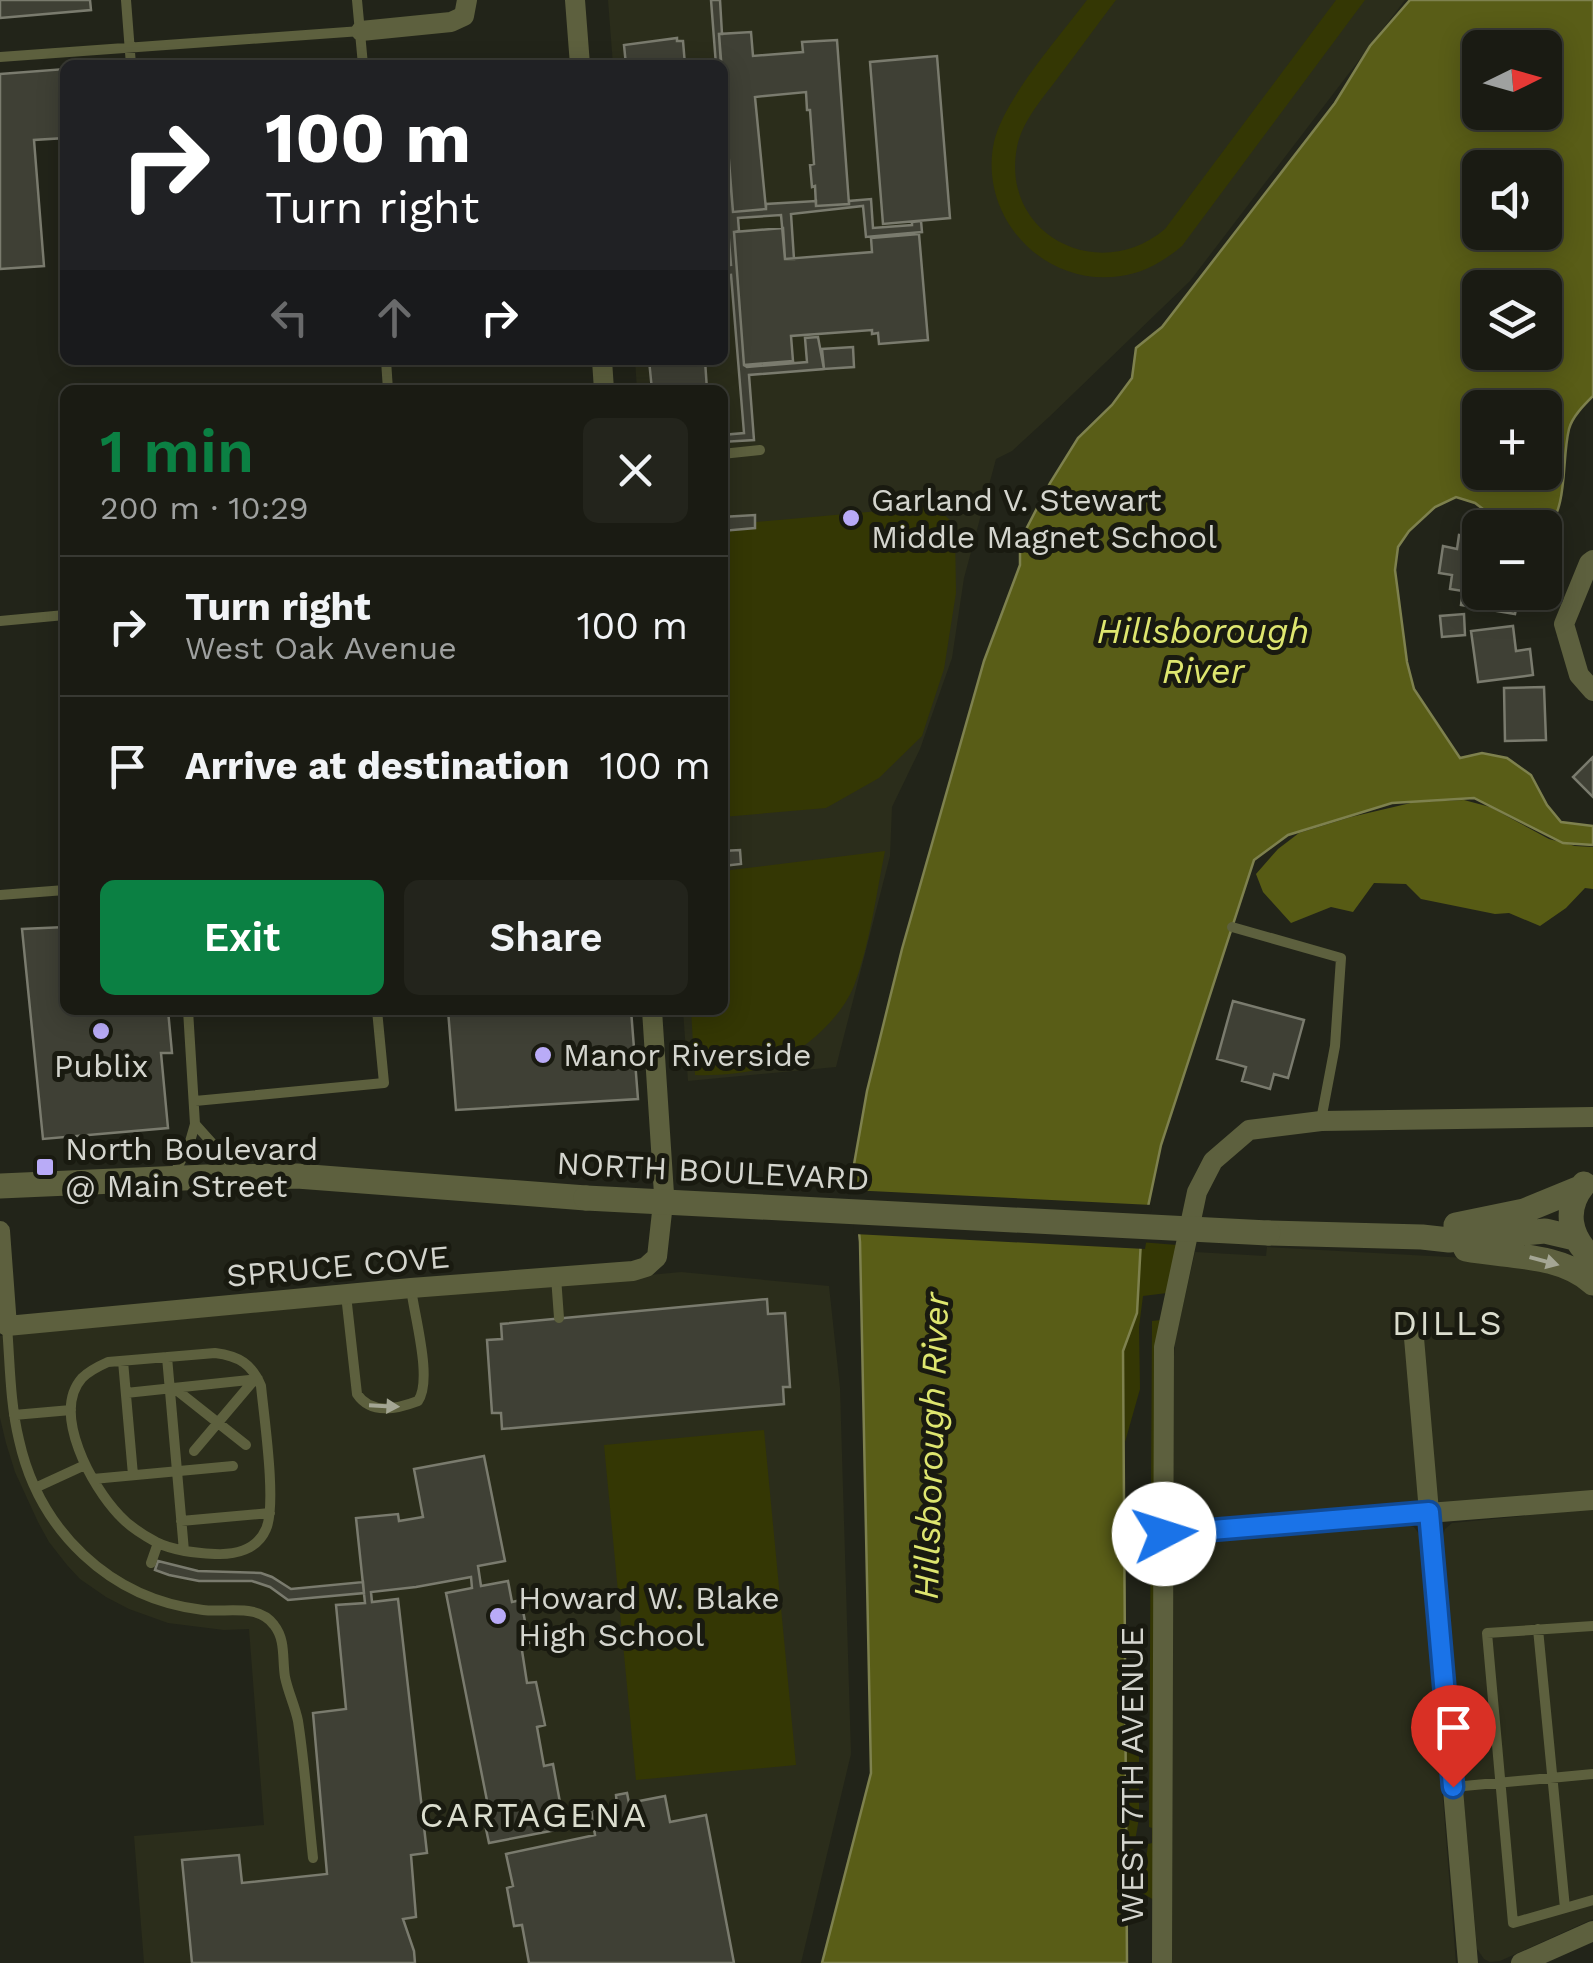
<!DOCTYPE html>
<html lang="en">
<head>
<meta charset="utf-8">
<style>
	body { margin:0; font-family:"Work Sans",sans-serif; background:#23241c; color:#f1f3f6; height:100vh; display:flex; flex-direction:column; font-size:38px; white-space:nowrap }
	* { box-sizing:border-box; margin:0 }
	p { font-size:32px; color:#9fa1a0 }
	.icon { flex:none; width:55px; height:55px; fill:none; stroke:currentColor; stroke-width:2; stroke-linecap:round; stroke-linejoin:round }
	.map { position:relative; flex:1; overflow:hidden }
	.sheet { position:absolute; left:60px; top:385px; width:668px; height:630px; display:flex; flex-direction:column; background:#1a1b13; border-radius:15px; box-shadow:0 5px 25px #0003,0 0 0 2px #383933 }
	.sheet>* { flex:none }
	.guide { position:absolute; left:60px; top:60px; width:668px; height:305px; border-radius:15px; box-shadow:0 5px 25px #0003,0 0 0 2px #383933; background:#202124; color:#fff; overflow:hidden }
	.needle { width:65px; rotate:85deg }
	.buttons { position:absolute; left:1462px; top:30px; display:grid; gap:20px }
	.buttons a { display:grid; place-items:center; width:100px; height:100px; border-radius:15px; background:#1a1b13; box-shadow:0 5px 25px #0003,0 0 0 2px #383933; font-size:50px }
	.pin { position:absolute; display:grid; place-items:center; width:85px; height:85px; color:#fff; margin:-102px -42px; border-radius:50% 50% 50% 0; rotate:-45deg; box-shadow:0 0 10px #0007 }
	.pin .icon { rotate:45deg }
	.me { position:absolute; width:110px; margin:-55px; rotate:85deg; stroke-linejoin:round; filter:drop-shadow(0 0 8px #0008) }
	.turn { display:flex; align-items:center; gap:35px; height:210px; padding:0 40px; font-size:45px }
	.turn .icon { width:130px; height:130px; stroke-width:2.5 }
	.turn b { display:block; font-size:70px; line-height:85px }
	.lanes { display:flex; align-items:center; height:95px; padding:0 40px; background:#0003; justify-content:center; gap:50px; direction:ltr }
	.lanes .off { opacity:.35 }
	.round { display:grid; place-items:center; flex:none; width:105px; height:105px; border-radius:15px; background:#23241c }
	.headline { display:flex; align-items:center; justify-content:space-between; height:170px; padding:0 40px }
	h1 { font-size:60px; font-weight:600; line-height:75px; color:#0b8043 }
	.action { display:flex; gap:20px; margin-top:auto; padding:20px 40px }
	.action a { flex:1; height:115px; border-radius:15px; background:#0b8043; color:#fff; font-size:40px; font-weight:600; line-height:115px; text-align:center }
	.action a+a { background:#23241c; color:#f1f3f6 }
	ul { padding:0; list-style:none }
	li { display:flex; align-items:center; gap:30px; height:140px; padding:0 40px; border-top:2px solid #383933 }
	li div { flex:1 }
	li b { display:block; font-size:38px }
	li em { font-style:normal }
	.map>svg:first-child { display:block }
	.built { fill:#2b2d1b }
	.green { fill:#343704 }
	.forest { fill:#575b14 }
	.water { fill:#595d17; stroke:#7e814e; stroke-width:2.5; fill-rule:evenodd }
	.pier { fill:#222419 }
	.building { fill:#3f4035; stroke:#7a7b6e; stroke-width:2.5 }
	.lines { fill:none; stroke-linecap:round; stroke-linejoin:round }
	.service { stroke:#5d603e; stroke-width:10 }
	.minor { stroke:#5d603e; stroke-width:20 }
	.tertiary { stroke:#5d603e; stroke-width:25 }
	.tertiary-bridge { stroke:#5d603e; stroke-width:25 }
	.oneway { fill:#a4a694 }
	.route-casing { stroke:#114b97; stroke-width:25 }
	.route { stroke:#1a73e8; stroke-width:18 }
	.poi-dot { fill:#b9abf7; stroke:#191a10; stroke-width:4 }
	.labels { text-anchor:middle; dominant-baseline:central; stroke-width:10; stroke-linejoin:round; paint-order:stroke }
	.poi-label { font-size:32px; fill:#d4d5ce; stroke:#191a10; text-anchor:start }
	.street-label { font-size:32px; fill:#d4d5ce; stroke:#191a10 }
	.water-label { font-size:35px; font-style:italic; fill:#dee66f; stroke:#191a10 }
	.neighbourhood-label { font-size:35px; letter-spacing:2.5px; fill:#dbddce; stroke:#191a10 }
</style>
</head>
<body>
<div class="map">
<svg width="1593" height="1963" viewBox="0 0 1593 1963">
	<rect width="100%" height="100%" fill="#222419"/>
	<path class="built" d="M608,0H1405L1190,281L1049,417L1012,451L996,459L964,578L952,658L920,749L892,807L890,856L836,1067L688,1081L683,1010H722V390H637L635,360H722V65H613Z
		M1267,1247L1522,1261L1578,1279L1593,1299V1493L1191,1525L1181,1522L1175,1516L1173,1506L1174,1356L1175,1342L1195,1252L1266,1256Z
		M681,1272L829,1286L840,1388L851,1754L801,1963H144L134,1836L264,1825L249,1629L224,1630L168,1623L129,1609L106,1597L80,1579L67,1565L49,1542L38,1522L15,1472L6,1443L0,1418V1336Z
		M1593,1509V1919L1500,1961L1490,1962L1484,1959L1477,1949L1441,1541L1445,1529L1452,1523Z
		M1408,1525L1414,1527L1422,1538L1456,1963H1172V1561L1176,1551L1185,1545L1194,1543Z"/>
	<path class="green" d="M1087,0H1116C1097,25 1079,50 1060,75C1044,97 1023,119 1017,147C1000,235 1099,285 1165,229L1336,0H1365L1182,246C1164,261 1144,273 1121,276C1044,288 978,217 994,142C1004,99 1059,37 1087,0Z
		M935,506L952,522L955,533L956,593L944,669L922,736L879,778L826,808L723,817V525Z
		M885,851C876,895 870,944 854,986C841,1018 808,1046 779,1062C757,1073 719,1076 695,1075L691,1010H722L723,871Z
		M1140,1242L1177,1245L1167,1293L1143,1296L1139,1327L1140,1389L1125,1442L1123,1351L1137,1313Z
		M1161,1320L1154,1900L1142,1893L1148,1844L1152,1843V1828L1149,1827L1152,1321Z
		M764,1430L796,1765L636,1780L604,1445Z
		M1126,1677L1139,1744V1818L1127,1888Z"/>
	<path class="forest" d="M1464,800L1490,807L1549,839L1575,846L1593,847V889L1585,888L1566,908L1540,926L1509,913L1495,914L1421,899L1406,884L1374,883L1353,912L1331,907L1291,923L1263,892L1256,874L1278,849L1299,833L1351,817L1415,802Z"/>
	<path class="water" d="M1410,0H1593V396C1584,405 1572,417 1569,429C1561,462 1569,506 1545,533V528L1507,527L1475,503L1456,497L1435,507L1409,531L1398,547L1395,570L1407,662L1414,689L1460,758L1482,753L1507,758L1531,775L1547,805L1561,822L1593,826V845L1563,843L1474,798L1392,803L1288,835L1254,860L1161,1145L1141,1240L1137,1313L1123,1351L1127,1963H822L871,1773L860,1242L853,1170L867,1091L902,949L984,661L1020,565V541L1050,483L1078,438L1112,405L1132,378L1136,348L1162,327L1335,103L1370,46ZM1480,48H1545V112H1480ZM1480,168H1545V232H1480ZM1480,288H1545V352H1480ZM1480,408H1545V472H1480Z"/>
	<path class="pier" d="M850,1190L1152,1205L1145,1249L854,1234Z"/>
	<path class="building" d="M0,0H90L91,10L0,18Z
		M711,0H720L722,34H719L721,65H716Z
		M751,32L753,56L803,52L802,42L837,40L849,204L816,206L815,186L812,187L810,165L814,164L810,110H807L806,92L755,97L766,209L733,212L719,34Z
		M677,38V41H683L685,65H626L624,45Z
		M937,56L950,218L883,224L870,62Z
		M65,69V138L34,140L44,266L0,269V74Z
		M722,84L733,212L766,209V204L816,201V206L849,204V201L871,199L873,228L912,225V222L921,221L922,232L866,237L863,206L791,214L794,259H785L781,215L738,218L739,231L734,232L744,365L747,367L807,362L805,338L818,337L824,369L749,375L754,440L722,442V435L744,433L731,275L722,276V266L731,265L722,156Z
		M783,228L785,259L872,252L871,238L919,234L928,340L879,344L878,333L872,334V330L791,336L793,361L744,365L734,232Z
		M853,347L854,367L824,369L822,349Z
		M649,360H705L707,390H652Z
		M755,515V528L722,531V517Z
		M1459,535L1480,539V592H1519L1515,614L1461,605L1463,591L1450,589L1452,575L1439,573L1443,546L1457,549Z
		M1464,614L1465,635L1442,637L1440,616Z
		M1513,626L1516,651L1530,649L1533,675L1478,682L1471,631Z
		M1544,687L1546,740L1505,741L1504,688Z
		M1593,757V797L1573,777Z
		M740,850L741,864L722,866V851Z
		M65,927V1010H168L172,1053H161L168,1128L43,1139L22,929Z
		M1233,1001L1304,1020L1288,1078L1274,1074L1270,1089L1242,1081L1246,1067L1217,1059Z
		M448,1010H631L638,1099L456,1110Z
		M767,1299L768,1314L785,1313L790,1387H783L784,1404L502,1429L501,1413H492L487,1340L502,1339L501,1324Z
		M484,1456L505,1561L478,1566L481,1586L508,1581L512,1602L521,1600L529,1643L521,1644L527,1683L536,1682L545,1725L537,1727L544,1766L553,1764L561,1808L553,1810L556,1830L489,1843L486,1829L494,1827L493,1821H491L446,1593L472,1588L471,1577L416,1587L371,1592L372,1602L398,1599L427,1853L411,1855L416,1917L403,1919L414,1951L415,1963H192L182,1860L239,1855L242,1883L327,1874L313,1713L346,1709L336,1605L365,1603L356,1518L398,1514L399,1521L423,1517L414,1469Z
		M158,1561L198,1571L261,1573L272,1577L291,1589L363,1582L364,1593L288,1600L270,1587L252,1581H199L169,1575L155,1570Z
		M627,1793L629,1803L665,1796L670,1822L706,1815L734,1963H529L522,1925L514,1926L507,1888L513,1886L506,1854L595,1835L591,1810L617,1806L616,1795Z"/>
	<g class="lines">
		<path class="service" d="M126,0L131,65
			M357,0L363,65
			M0,57L361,31
			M386,360L388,390
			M722,454L760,450
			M0,621L65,615
			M0,895L65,890
			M1232,927L1341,958L1335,1046L1321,1120
			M195,1101L384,1083L377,1010
			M195,1124L238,1172
			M174,1174L189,1145L195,1124L188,1010
			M556,1277L559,1318
			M346,1295L357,1394C371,1415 397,1409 418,1401C433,1380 414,1315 411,1288
			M7,1326C10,1364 10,1403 19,1440C39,1530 109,1599 203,1610C226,1613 258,1603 274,1625C286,1640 282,1659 285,1677C288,1692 295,1706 298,1721C305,1766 308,1812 313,1858
			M215,1353C239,1356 252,1364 261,1386C264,1417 277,1505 266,1529C257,1550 235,1555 215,1554C195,1553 174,1551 156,1542C143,1535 128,1525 119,1515C92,1487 51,1413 82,1378C90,1370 99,1366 108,1362Z
			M167,1357L184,1551
			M123,1361L133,1475
			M174,1388L246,1445
			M126,1393L258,1379
			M14,1415L71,1410
			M194,1451L254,1380
			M93,1479L233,1466
			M35,1488L85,1465
			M181,1521L270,1513
			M151,1563L158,1543
			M1593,1626L1487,1633L1513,1923L1593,1900
			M1538,1629L1565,1908
			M1453,1787L1593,1774"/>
		<path class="minor" d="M575,0L580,65
			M361,31L451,22L464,16L467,0
			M602,360L604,390
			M1593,560L1589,563L1564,624L1579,675L1593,691
			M0,1231L7,1326L411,1288L633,1271L646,1267L657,1257L664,1194L652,1010
			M1414,1338L1468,1963
			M1164,1534L1593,1500
			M1162,1963L1164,1347L1197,1192L1213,1161L1249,1130L1321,1121L1593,1117
			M1521,1963L1593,1931"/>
		<path class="tertiary" d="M1584,1184C1563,1209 1569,1238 1593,1258
			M0,1186L206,1177L297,1176L586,1198
			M1456,1225L1524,1211L1580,1188
			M1268,1233L1422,1237L1449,1240L1545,1231L1575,1238
			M1466,1249C1507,1257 1560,1253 1593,1283"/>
		<path class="tertiary-bridge" d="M586,1198L1268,1233"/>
	</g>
	<defs><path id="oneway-solid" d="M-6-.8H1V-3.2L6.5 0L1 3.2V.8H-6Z" transform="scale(2.5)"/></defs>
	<g class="oneway">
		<use href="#oneway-solid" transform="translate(1544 1261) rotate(15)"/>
		<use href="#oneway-solid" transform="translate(384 1406) rotate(3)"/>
	</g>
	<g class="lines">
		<defs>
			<path id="route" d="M1164,1534L1429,1512L1453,1787"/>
		</defs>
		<use href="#route" class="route-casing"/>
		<use href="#route" class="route"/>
	</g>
	<g class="poi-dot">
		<circle cx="851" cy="518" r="10"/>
		<circle cx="101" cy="1031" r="10"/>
		<circle cx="543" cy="1055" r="10"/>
		<rect x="35" y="1157" width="20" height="20" rx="5"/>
		<circle cx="498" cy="1616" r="10"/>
	</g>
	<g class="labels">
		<g class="poi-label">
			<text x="871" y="500">Garland V. Stewart<tspan x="871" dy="37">Middle Magnet School</tspan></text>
			<text x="563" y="1055">Manor Riverside</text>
			<text x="101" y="1066" text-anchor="middle">Publix</text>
			<text x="65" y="1149">North Boulevard<tspan x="65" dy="37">@ Main Street</tspan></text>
			<text x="518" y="1598">Howard W. Blake<tspan x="518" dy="37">High School</tspan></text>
		</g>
		<g class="street-label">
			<text transform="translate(713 1171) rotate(3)">NORTH BOULEVARD</text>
			<text transform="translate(338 1266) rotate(-5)">SPRUCE COVE</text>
			<text transform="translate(1132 1775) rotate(-90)">WEST 7TH AVENUE</text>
		</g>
		<g class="water-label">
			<text x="1203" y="631">Hillsborough<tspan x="1203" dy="40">River</tspan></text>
			<text transform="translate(931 1446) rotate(-88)">Hillsborough River</text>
		</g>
		<g class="neighbourhood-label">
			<text x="1448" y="1323">DILLS</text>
			<text x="534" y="1815">CARTAGENA</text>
		</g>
	</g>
</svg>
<div class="buttons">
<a><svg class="needle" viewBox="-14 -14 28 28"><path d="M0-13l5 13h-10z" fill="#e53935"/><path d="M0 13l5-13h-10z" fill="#9fa1a0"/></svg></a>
<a><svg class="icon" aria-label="sound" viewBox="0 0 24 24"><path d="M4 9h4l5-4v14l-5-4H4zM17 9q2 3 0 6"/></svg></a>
<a><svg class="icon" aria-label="layers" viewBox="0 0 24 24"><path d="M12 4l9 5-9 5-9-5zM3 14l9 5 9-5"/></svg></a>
<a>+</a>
<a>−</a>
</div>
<div class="pin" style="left:1453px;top:1787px;background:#d93025"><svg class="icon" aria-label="arrive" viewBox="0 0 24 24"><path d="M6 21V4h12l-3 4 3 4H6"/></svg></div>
<svg class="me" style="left:1164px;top:1534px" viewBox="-20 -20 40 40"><circle r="19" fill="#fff"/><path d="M0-13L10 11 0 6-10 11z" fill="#1a73e8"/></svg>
<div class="guide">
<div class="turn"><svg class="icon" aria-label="right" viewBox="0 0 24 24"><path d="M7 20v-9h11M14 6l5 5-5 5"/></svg><div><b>100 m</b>Turn right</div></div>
<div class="lanes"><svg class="icon off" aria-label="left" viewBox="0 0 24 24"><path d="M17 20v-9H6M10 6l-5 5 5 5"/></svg><svg class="icon off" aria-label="ahead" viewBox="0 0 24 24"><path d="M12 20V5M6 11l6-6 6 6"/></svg><svg class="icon" aria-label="right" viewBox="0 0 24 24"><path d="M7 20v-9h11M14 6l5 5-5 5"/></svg></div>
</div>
<section class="sheet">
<div class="headline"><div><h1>1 min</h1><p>200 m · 10:29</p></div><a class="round"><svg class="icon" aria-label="close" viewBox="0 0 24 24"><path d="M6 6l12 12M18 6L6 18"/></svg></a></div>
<ul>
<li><svg class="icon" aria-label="right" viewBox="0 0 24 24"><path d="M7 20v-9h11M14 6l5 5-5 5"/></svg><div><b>Turn right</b><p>West Oak Avenue</p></div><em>100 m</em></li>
<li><svg class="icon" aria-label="arrive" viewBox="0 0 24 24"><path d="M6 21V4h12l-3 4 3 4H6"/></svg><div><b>Arrive at destination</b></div><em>100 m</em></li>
</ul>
<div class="action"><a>Exit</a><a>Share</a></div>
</section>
</div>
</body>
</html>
